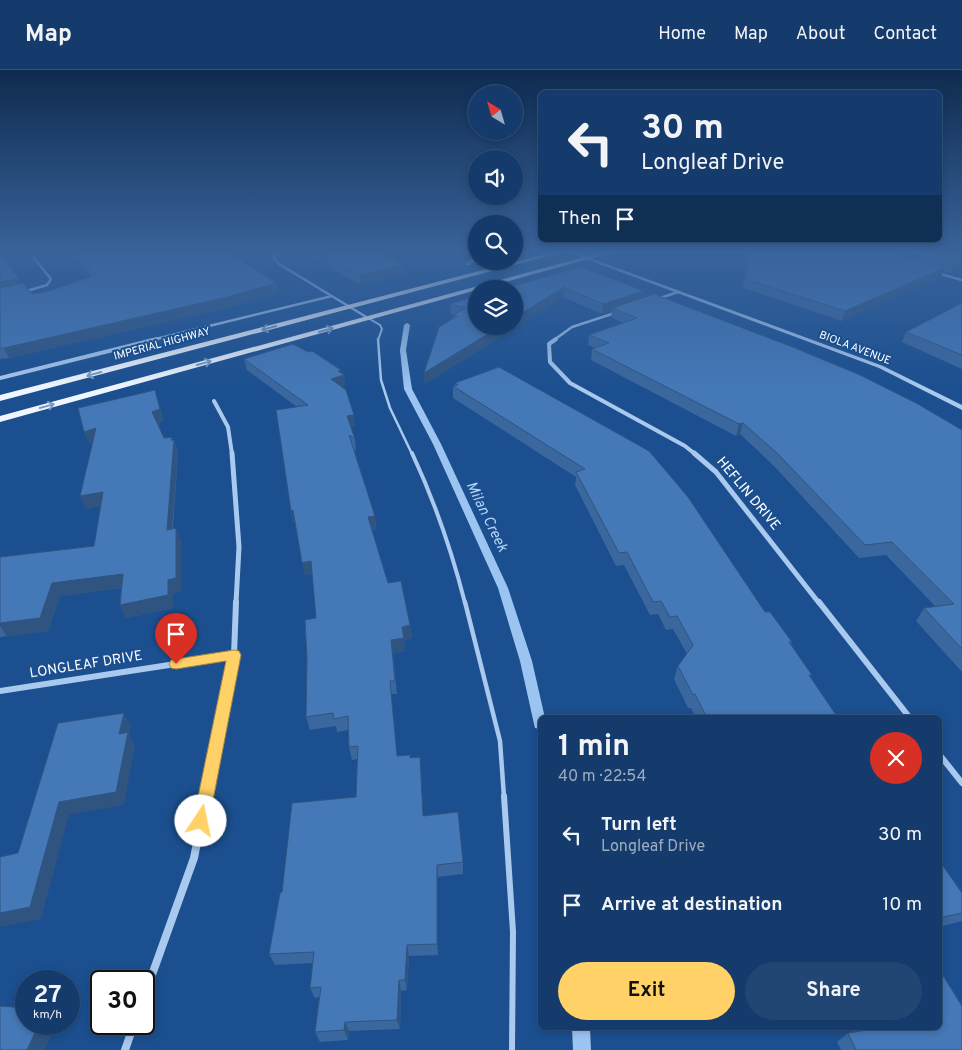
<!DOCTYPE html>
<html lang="en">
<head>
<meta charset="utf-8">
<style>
	body { margin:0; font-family:Overpass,sans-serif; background:#214673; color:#f1f3f6; height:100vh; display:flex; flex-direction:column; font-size:19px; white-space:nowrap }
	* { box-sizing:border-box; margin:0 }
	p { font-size:16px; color:#9dadc1 }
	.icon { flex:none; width:28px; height:28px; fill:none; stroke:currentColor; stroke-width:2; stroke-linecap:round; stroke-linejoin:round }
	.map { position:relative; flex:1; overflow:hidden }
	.panel { position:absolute; left:538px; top:645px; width:404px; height:315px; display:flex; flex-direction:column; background:#143b6b; border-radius:8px; box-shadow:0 2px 8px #0003,0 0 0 1px #33557e }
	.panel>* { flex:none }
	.guide { position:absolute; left:538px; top:20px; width:404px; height:152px; border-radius:8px; box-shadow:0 2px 8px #0003,0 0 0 1px #33557e; background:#143b6b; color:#f1f3f6; overflow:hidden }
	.needle { width:32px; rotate:323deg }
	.controls { position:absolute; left:468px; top:15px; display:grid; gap:10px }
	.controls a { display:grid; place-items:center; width:55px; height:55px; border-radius:50%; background:#143b6b; box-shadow:0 2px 8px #0003,0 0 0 1px #33557e; font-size:25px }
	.speed { position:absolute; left:15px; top:900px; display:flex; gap:10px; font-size:25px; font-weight:700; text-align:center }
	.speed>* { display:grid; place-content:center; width:65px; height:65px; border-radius:50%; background:#143b6b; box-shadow:0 2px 8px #0003,0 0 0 1px #33557e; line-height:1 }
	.speed small { font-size:12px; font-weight:400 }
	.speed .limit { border:2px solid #111; border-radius:8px; background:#fff; color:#111 }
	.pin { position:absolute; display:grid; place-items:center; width:42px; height:42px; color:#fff; margin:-51px -21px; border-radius:50% 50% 50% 0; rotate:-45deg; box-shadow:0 0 5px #0007 }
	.pin .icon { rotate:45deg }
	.me { position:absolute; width:55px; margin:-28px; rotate:11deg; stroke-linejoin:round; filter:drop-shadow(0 0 4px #0008) }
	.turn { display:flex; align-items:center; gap:18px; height:105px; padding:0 20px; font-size:22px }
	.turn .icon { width:65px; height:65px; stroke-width:2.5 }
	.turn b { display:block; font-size:35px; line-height:42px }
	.then { display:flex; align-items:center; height:48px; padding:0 20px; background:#0003; gap:10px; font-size:19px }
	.round { display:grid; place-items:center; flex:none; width:52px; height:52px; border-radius:26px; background:#214673 }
	.summary { display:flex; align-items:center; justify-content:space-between; height:85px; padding:0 20px }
	h1 { font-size:30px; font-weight:700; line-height:38px }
	.cta { display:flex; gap:10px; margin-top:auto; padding:10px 20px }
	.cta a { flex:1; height:58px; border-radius:30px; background:#ffd166; color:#111; font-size:20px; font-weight:700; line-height:58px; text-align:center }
	.cta a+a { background:#214673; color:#f1f3f6 }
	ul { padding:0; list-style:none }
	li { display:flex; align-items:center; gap:15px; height:70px; padding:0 20px }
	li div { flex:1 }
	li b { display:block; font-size:19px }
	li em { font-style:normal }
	header { display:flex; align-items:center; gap:30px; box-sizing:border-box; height:70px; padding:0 25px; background:#143b6b; border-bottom:1px solid #33557e }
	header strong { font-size:24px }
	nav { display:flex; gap:28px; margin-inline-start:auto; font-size:18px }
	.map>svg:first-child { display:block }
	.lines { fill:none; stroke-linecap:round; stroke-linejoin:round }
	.stream { fill:#9cc4f0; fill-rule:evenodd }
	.service-far4 { stroke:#a9c9ee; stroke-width:2 }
	.service-far3 { stroke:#a9c9ee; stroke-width:2.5 }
	.service-far2 { stroke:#a9c9ee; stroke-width:4 }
	.service-far1 { stroke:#a9c9ee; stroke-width:4.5 }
	.service { stroke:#a9c9ee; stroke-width:6 }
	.minor-far4 { stroke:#a9c9ee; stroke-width:2.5 }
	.minor-far3 { stroke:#a9c9ee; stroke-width:4 }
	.minor-far2 { stroke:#a9c9ee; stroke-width:5 }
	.minor-far1 { stroke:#a9c9ee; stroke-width:6 }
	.minor { stroke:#a9c9ee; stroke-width:8 }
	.tertiary { fill:#a9c9ee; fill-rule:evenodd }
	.primary { fill:#f0f6ff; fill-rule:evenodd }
	.wall { fill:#3a679d }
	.shaded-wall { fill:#305480 }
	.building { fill:#4478b7; stroke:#305480 }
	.oneway { stroke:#7b9ac1 }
	.route { fill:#ffd166; stroke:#a68842 }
	.labels { text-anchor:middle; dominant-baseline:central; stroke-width:4; stroke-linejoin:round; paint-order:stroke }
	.far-street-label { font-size:11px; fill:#fff; stroke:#1b4f8f }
	.street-label { font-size:14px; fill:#fff; stroke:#1b4f8f }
	.water-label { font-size:15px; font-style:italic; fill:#b5d3f5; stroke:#1b4f8f }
</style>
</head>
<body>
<header>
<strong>Map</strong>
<nav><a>Home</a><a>Map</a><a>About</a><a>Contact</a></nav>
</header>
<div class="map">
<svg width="962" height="980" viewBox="0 0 962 980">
	<rect width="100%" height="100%" fill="#1b4f8f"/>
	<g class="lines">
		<path class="stream" d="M474,187H476V190L470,195H466V193Z
			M407,253L410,255L406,280L412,319L441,374L508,518L532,591L545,648H540V659L535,658L534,654L520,591L498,518L433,374L404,319L400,280L404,255Z
			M572,958H590L591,980H573Z"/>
		<path class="service-far4" d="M368,248L380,255L382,259L378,270"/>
		<path class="service-far3" d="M378,269L381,310L390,338L412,384"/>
		<path class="service-far2" d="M412,383C434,430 452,482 465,533"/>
		<path class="service-far1" d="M465,532L500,671L504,727"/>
		<path class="service" d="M504,726L513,862L512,980"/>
		<path class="minor-far4" d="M284,182L273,187L279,194L368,248
			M937,203L962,210
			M23,222L47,215L51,209L29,182
			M657,229L678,222
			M152,270L332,226
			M554,270L572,257L618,242"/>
		<path class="minor-far3" d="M556,269L549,274L550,292L570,313L685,376L695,384
			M0,308L157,269
			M214,331L228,357L232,384"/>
		<path class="minor-far2" d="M232,383L239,477L236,533
			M694,383L716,402L819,533"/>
		<path class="minor-far1" d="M819,532L910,648
			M0,621L234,585
			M939,684L962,713
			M206,727L234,585L236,532"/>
		<path class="minor" d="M144,927L194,788L206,726
			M125,980L134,954"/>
		<path class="tertiary" d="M567,182H574L883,296L962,335V340L879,298Z"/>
		<path class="primary" d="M553,182H564L0,331V325Z
			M603,182H614L0,352V346Z"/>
	</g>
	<path class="wall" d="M69,182H227L276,213L278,223L230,237L9,288L0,289V185L21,214L32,224L49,221L93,207Z
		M304,182H396L385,186L403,195L404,204L361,215Z
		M748,182H962L949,203L943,201L941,207L842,251L743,218Z
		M586,199L644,221L643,228L962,360V602L916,551L924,538L935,536L886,485L859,488L774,396L740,364L736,366L591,290L592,279L595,278L588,275L589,265L623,253L611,247L612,241L602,244L563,227L425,314L424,303L453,249V245H454L451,244L450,234Z
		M962,233V299L902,272L906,262Z
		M244,289L344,305L345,316L342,317L355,356L350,357L355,369L356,381L353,379L375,446L376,459L371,460L388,513L410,555L412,568L404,570L405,581L393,583L397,624H391L397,686L410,685V688L421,700L423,746L463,792V804L438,807V885L409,886L407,920L401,921L400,959L349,961L348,970L320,972L315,962L319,927L315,928L310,918L313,893L275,895L269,884L282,822L356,727L357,689L352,690L349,677L348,660L337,662L336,656L310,660L306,647L316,548L312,504L305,505L296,453H293L291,441L297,337L247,300Z
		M499,297L765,542L792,572L791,574L811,608L838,648H696L691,638H688L674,609L678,596L687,584L673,559L666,560L658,544L650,545L624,495L616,496L575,415L576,407L453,328V316H455V313Z
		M155,320L164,351L158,353L164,368L172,367L173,370H174L178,382L173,459L181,471V521L173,523V538L126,548L120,535L121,518L60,526L48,561L0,567V487L9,486L94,476L101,436L86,439L80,426L93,373L90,374L84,362Z
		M939,790L962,823V851L939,857Z
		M859,958H939L962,980H841L837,972L848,963L853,962Z"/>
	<path class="shaded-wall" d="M374,182H396L375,189Z
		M962,190V198L949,203L953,194Z
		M403,195L404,204L361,215L360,205Z
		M944,198L941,207L842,251L845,241Z
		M19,208L23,217L0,223V212Z
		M276,213L278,223L230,237L9,288L4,278Z
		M564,217L563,227L425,314L424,303L501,256H514V248Z
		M644,221L643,230L612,238V241L602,244L603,234Z
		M341,300L342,306L344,305L345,316L333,320L331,309L338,301Z
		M155,320L164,351L156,353L152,342Z
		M354,345L355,356L348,357L347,346Z
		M743,353L740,364L736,366L739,354Z
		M96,358L101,370L90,374L84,362Z
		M172,367L174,374V370L178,382L171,473L167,460Z
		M103,422L109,435L86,439L80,426Z
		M293,440L296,453H293L291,441Z
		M375,446L376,459L369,460L368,447Z
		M176,458L181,471V521L173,523V538L126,548L120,535Z
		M311,491L314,504L305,505L302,493Z
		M123,504L129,517L60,526L48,561L7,567L0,556V553L52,513Z
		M410,555L412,568L404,570L405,581L393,583L397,624L391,570L402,557Z
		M124,643L131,656L129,665L135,675L124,735L69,745L41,849L0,857V843L59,732L119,664Z
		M420,687L421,700L424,758L423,746Z
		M437,795L438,807V885L437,874Z
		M407,875L409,886L407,920L405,910Z
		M399,910L401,921L400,959L397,950Z
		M345,952L349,961L348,970L344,960Z
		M39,954H56L45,980H27Z"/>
	<path class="building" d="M74,182H227L276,213L227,227L4,278H0V218L23,213L32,224L49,221L97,205Z
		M318,182H378L403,195L360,205Z
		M749,182H888L944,198L845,241L746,209Z
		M909,182H962V190L953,194Z
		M0,185L19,208L0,212Z
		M585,196L586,199L644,221L603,234L564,217L514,248V219H503Z
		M654,224L795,278L860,305L916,333L962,360V579L924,538L954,534L892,472L865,475L778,384L743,353L739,354L592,279L609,273L589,265L637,248L612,238Z
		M476,226V256H501L424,303L439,257L457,246L453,245L466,238L450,234Z
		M962,233V285L906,262Z
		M293,274L308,282L312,281L341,300L338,301L344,305L331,309L346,320L354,345L347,346L355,369L349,365L375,446L368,447L388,513L401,511L410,555L402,557L404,568L391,570L395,611H390L397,686L410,685V688L420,687L423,746L458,742L463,792L437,795V874L407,875L405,910H399L397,950L345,952L344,960L315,962L321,917L310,918L314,882L269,884L280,823L282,822L292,733L356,727L358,676L349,677L348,646L334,649L333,643L306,647L307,590L305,550L316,548L311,491L302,493L293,440L291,441L276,340L308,335L244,289Z
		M499,297L649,381L688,427L765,542H770L792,572H789L812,605H809L838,648H707L695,624L693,625L678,596L693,575L677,546L670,547L661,531L653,532L627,482L619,483L576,402L585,399L453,316L458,315L455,313Z
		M155,320L160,339L152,342L164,368L172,367L171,370H174L167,460L176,458V508L168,510V525L120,535L123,504L52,513L40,548L0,553V487L9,486L94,476L103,422L80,426L96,358L84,362L78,338Z
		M124,643L119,664L128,662L116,722L59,732L30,837L0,843V787L18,783L58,653Z
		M939,790L962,823V843L939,848Z
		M939,899L962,936V980H856L848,963L867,960L865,958H939Z
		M0,936L26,938V954H39L27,980H0Z"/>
	<defs><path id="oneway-shaft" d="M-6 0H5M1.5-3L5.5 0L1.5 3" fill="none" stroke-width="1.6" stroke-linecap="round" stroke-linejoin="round" transform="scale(1.25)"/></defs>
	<g class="oneway">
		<use href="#oneway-shaft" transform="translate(269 258) rotate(165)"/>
		<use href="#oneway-shaft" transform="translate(326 260) rotate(-15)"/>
		<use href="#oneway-shaft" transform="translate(204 293) rotate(-15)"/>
		<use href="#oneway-shaft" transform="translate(94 304) rotate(165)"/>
		<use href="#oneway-shaft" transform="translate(47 336) rotate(-15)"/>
	</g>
	<linearGradient id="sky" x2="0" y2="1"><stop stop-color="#0f2b4f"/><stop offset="0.57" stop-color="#39639b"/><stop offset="1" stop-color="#39639b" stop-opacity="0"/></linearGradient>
	<rect width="962" height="319" fill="url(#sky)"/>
	<path class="route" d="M234,580L239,581L241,585L209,751L207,756L201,759L195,756L193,751L226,591L176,599L171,598L169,594L171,590L176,589Z"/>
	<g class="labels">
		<g class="far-street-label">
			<text transform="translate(162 274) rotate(-15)">IMPERIAL HIGHWAY</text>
			<text transform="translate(855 278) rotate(21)">BIOLA AVENUE</text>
		</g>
		<g class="street-label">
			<text transform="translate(748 424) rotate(50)">HEFLIN DRIVE</text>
			<text transform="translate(86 595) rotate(-9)">LONGLEAF DRIVE</text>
		</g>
		<g class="water-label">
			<text transform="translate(486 447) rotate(64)">Milan Creek</text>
		</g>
	</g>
</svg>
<div class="controls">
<a><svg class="needle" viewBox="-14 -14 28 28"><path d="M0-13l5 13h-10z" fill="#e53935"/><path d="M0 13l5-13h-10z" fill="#9dadc1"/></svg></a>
<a><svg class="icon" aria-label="sound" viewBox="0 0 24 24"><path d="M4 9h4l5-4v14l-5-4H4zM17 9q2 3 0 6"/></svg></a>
<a><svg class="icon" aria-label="search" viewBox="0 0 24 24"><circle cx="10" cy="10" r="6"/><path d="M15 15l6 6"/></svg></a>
<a><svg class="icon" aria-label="layers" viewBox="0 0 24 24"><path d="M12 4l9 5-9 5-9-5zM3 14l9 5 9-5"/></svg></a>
</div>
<div class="speed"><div>27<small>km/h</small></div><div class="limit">30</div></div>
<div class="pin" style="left:176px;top:594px;background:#d93025"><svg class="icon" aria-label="arrive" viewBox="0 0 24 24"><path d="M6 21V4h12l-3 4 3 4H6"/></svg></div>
<svg class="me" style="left:201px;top:751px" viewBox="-20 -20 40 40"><circle r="19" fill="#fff"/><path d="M0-13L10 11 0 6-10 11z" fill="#ffd166"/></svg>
<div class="guide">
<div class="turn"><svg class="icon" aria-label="left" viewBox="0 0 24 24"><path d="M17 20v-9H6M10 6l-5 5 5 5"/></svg><div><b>30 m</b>Longleaf Drive</div></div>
<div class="then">Then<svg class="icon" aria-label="arrive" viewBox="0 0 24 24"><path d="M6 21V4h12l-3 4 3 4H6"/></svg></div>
</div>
<section class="panel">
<div class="summary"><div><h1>1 min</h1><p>40 m · 22:54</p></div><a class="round" style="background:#d93025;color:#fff"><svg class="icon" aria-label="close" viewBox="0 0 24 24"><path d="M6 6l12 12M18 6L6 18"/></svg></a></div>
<ul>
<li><svg class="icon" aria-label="left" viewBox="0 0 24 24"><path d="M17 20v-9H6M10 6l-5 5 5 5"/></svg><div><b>Turn left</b><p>Longleaf Drive</p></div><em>30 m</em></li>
<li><svg class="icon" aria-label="arrive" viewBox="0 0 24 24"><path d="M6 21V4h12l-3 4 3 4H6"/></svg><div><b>Arrive at destination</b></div><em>10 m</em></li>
</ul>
<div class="cta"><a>Exit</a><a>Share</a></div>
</section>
</div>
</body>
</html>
